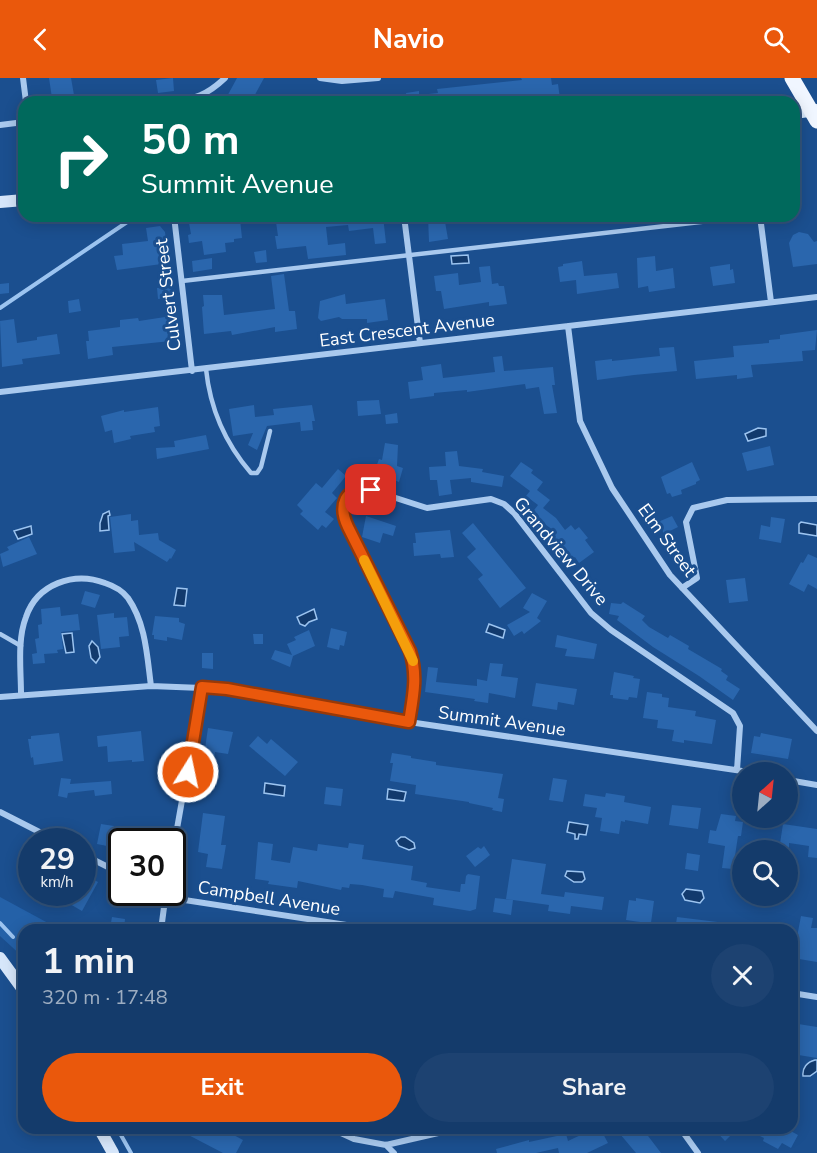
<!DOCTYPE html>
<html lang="en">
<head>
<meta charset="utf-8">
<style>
	body { margin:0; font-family:"Nunito Sans",sans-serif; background:#1d4271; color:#f1f3f6; height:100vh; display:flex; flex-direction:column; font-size:22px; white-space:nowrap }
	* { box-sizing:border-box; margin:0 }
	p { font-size:20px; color:#9dadc1 }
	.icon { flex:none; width:33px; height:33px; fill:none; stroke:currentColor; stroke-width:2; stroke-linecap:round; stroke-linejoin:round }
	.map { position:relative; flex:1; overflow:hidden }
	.side { position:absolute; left:18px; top:846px; width:780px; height:210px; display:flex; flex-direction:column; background:#143b6b; border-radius:18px; box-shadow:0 3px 15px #0003,0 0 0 2px #33557e }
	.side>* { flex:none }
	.hud { position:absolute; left:18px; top:18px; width:782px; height:126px; border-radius:18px; box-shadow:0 3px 15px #0003,0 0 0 2px #33557e; background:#00695c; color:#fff; overflow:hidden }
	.needle { width:39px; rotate:27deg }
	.buttons { position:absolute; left:732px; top:684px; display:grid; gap:12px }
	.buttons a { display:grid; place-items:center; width:66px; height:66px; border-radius:50%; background:#143b6b; box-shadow:0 3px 15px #0003,0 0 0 2px #33557e; font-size:30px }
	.speed { position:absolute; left:18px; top:750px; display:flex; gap:12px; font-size:30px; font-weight:700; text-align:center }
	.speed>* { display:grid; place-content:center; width:78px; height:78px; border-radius:50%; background:#143b6b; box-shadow:0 3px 15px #0003,0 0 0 2px #33557e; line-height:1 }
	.speed small { font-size:15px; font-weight:400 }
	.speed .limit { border:3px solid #111; border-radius:9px; background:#fff; color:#111 }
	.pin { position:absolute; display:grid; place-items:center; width:51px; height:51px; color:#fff; margin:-26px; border-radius:12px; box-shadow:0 3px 9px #0006 }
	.me { position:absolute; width:66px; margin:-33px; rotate:10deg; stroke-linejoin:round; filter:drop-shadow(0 0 4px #0008) }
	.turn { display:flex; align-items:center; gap:21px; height:126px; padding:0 24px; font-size:27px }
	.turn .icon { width:78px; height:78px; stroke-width:2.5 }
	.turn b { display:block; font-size:42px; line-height:51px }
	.round { display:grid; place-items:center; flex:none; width:63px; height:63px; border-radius:32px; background:#1d4271 }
	.head { display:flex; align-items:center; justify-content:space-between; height:102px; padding:0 24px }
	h1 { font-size:36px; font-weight:700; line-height:45px }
	.button { display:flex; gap:12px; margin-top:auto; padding:12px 24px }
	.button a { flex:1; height:69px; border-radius:36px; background:#ea580c; color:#fff; font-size:24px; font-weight:700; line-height:69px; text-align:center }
	.button a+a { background:#1d4271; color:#f1f3f6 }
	header { display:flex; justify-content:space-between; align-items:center; height:78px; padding:0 24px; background:#ea580c; color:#fff; font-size:27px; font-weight:700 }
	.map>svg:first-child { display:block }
	.green { fill:#2461a8 }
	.water { fill:#123a6d; stroke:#9cc4f0; stroke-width:1.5 }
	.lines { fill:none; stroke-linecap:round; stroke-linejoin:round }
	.stream { stroke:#9cc4f0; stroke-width:4 }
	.building { fill:#2a66ad }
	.lane { stroke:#a9c9ee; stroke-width:4.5 }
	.street { stroke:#a9c9ee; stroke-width:6 }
	.secondary { stroke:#d6e6fa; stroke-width:12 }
	.primary { stroke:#f0f6ff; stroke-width:15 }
	.route-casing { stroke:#983908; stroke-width:15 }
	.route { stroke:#ea580c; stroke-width:10 }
	.slow { stroke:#f59e0b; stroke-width:10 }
	.labels { text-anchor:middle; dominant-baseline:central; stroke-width:6; stroke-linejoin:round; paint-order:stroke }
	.street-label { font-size:18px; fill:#fff; stroke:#1b4f8f }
</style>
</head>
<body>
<header><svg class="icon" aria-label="back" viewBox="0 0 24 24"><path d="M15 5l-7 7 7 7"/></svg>Navio<svg class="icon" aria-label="search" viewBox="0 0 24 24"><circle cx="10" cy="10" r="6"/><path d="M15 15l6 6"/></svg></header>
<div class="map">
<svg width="817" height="1075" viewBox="0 0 817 1075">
	<rect width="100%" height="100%" fill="#1b4f8f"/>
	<path class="green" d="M0,819L61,852H24V880L0,858Z"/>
	<path class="water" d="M468,177L469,185L452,186L451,178Z
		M758,350L766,351V358L748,363L745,356Z
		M109,433L110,437L108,438L109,452L100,453V445L103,436Z
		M801,444L817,447V458L799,455V446Z
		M31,448L32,456L18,461L14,453Z
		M177,510L187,511L185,528L174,527Z
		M314,531L317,541L309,544L305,548L300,546L297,539Z
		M489,546L505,552L503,560L486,554Z
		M72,555L74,574L66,575L62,556Z
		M92,563L98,569L100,579L96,585L91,580L89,568Z
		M265,705L285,708L284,718L264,715Z
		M388,711L406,714L404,723L387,721Z
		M569,744L588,747L586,757L579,756L578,761H575V756L567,754Z
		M401,759H405L414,765L415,770L409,772L399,768L396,763Z
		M567,793L583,794L585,801L582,804H574L565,798Z
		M686,811L702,813L704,820L700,825L685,822L682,816Z
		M815,982H817V993L810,998H803C802,990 807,984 815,982Z"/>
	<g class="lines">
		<path class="stream" d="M0,230L136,138
			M0,845L13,859
			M117,1050L131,1075"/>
	</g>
	<path class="building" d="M49,0H71L74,17L56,21L52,20Z
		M173,0L174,13L158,15L156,2Z
		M237,0H264L251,24H224Z
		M521,0H551L552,7L558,6L560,21L531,24H407L406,15L419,13V17L438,15L437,11L522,2Z
		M306,138H383L386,165L375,166L373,150L349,153L348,147L326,149L328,167L345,165L346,177L308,181L306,168L277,171L275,158H278L276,144L306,140Z
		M428,138H444L448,161L429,164Z
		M230,140L240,141L242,160L234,161V164L225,165L226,174L204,177L202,163L189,165L188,157L191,156L189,145Z
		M160,148L165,154L169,185L117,192L114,178L123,177L122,166L148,163L146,150Z
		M799,154L808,156L814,164L817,163V186L793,189L789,165L793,157Z
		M266,172L267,184L256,185L254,174Z
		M655,178L656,193L673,190L675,210L649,214L648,208L638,210L637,180Z
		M212,180V191L193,194L192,183Z
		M582,183L584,198L617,195L619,210L577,216L576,202L560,204L558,189L563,188V186Z
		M730,186V192L733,191L735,205L713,208L710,189Z
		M490,188L492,206L498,205L499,208H504L507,226L489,228V224L444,231L441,213H436L434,198L458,195L459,207L481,204L479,189Z
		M284,196L289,233H295L297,251L275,254V249L232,257L231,253L204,256L202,229L204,228L203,217H222L224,237L275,231L271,198Z
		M9,205V215L0,216V206Z
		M171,209L172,219L158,221L157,210Z
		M345,216L346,226L385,221L388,242L367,245V241H342L339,239L321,243L318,240L320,223Z
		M79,221L81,233L69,235L68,223Z
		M178,237L181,262L112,269L113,277L88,281L86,263H89L88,253L120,249V242L138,240L139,243Z
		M14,241L17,265L37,262V259L57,256L60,276L22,281L23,286L2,289L0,243Z
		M817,252L815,272L802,273L803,283L751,287L753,299L737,301V297L696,301L694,283L734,279L733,268L769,265V262L780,261V257Z
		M674,269L677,293L634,297L597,302L595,283L612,281V283L660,278L659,270Z
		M502,278L504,293L553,289L555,307H552L557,335L544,336L539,309L526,311L525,306L467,314V312L434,315V318L410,321L408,304L423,302L421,289L441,286L443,300L495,294L493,279Z
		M379,322L381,336L358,338L357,323Z
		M254,327L255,339L274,337L273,331L312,327L315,343H312L313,352L301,353L300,344L267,348L257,372L248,367L253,355L233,358L229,331Z
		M158,329L160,348L154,349L155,354L130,358L131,361L114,365L112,352L105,354L101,338L124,332V334Z
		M397,335L398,345L386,346L385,337Z
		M206,357L209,371L157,381L156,370L175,369L174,363Z
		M385,365L398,367L397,388L403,390L399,404L374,395L379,381L382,382Z
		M770,368L774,387L747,393L742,375Z
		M457,373L459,388L483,391L482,394L504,398L502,409L471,404V400L450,402L452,416L439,418L437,402H430L429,389L446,388L445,374Z
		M521,384L533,392L531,395L543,404L537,412L550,422L543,430L556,440L565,452L571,447L575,452L579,449L588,460L585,462L594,474L579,485L575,479L570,482L561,470L558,472L546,457L553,452L531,436L538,427L526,418L530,413L510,398Z
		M692,384L700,402L696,404V406L681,412L682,416L672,419L670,415L667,416L661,399Z
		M338,391L346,398L332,415L337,420L325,434L334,441L326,450L322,447L318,452L300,436L303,433L297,427L316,405L322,410Z
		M131,436V443L138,442L139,457L158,455L159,462L176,472L171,481L170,480L167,484L134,464L135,473L114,475L110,439Z
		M366,438L396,448L393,458L383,455L380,465L362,459Z
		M672,438L678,449L664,456L658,444Z
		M771,439L785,441L781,465L759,461L761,447L770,449Z
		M473,445L526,510L500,530L478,501L483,497L467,479L476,471L462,455Z
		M450,452L454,479L441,480L440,476L414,478L413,465H416L415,455Z
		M672,453L677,465L667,469L662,458Z
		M29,459L37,476L3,489L0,476L9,472L7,469Z
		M808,476L817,480V511L808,506L804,514L789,506L801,484L803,485Z
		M745,500L748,523L729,525L726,502Z
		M85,513L100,517L95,530L81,526Z
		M532,515L547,523L537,540L541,543L524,556L522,553L514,558L507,547L530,534L523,530Z
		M623,524L645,538L642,542L649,549L668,560L670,557L689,568L688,571L722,591L721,593L728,598L726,602L740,611L733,622L699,598L653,569L617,542L619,538L609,536L611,525L621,526Z
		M60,529L61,538L78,536L80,552L61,554L63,571L57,572L58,575L44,576L45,585L33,586L32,576L37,575L35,561L39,560L38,547L42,546L41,531Z
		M114,535V540L127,539L129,558L119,559L120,569L101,571L97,537Z
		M155,538L179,540V544L185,546L182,562L167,559V563L154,561V557H152Z
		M331,550L347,554L344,568L340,567L339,572L327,569Z
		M309,552L315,568L293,578L290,589L271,581L275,572L292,577L287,566L296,562L294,559Z
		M253,556H263V566H254Z
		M557,557L597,566L594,581L565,578L567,571L555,569Z
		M202,575H213V591L202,590Z
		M490,585L503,586L501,598L518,600L515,620L489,615L488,625L474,623L475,621L425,614L428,589L438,590L436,604L477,608V601L487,603Z
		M614,594L634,598L633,600L640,601L637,620L629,619L628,622L613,620V617H610Z
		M536,605L577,611L574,627L558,624L557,632L532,628Z
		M647,614L662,616V619L669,620L668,629L696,633L695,638L716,642L712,666L684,662V665L672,663L674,652L657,650L658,642L643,640Z
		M208,650L233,654L228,676L215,674L211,700L201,698Z
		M141,653L144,683L132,684V682L108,684L107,668L98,669L97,658Z
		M59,655L63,683L34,687L33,679L31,680L28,661H31V658Z
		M761,655L792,661L788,681L751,675L754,658L760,659Z
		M258,658L267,666L271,661L298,684L285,698L249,668Z
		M392,675L411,678V680L436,684V687L503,696L498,720L504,721L502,734L492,732L493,730L469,725V724L415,716L416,707L390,703L393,685H390Z
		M61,700L71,701L70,706L111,703L112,716L95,718L94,712L68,715L67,720L58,718Z
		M553,700L567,702L563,724L549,722Z
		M326,709L343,711L341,728L324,726Z
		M606,715L625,718L624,724L651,729L648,746L625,742V744L621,743L619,756L600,753L602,740L595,739L597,730L583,728L585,716L605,719Z
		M672,727L701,730L698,751L669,747Z
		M203,735L225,738L221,767H226L222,791L206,789L208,776L198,774Z
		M721,736L736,738L735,743L743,744L741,758H738L733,791L722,790L725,768L708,765L710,752L716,753Z
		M101,746L114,748L113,752L139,755L138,764H122V771L97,766Z
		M783,746L817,751V780L808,779L809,768L789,765V772H779Z
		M258,764L273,766L271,782L290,785L293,769L317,773L318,766L348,770L349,765L364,767L362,781L413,788L411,802L427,805L426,809L460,814L461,806H465L466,798L468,796L480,798L476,831L470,833L433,827L434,820L395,813L393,820L383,819L384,811L362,807L350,806L349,810L342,809L341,812L298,803L297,810L268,806L269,803L255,801Z
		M484,768L490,777L475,789L466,778L478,769L481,771Z
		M687,775L700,777L698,793L685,791Z
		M512,781L546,786L541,816L564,819L565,814L604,819L602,832L571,828L570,836L548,833L549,827L506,821Z
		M82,796L98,804L82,833L49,814H82Z
		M495,820L513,822L511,837L493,834Z
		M636,820L654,823L650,852H638L640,844L626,842L629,822L636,823Z
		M801,838L813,840L811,850H817V884L793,880Z
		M112,839L125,841L124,852L110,850Z
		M677,839L734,846L733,852H675Z
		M792,945L817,949V980L792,976Z
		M175,1050H230L228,1054L243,1062L236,1075H223Z
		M588,1050H600L608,1065L587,1075H559L558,1070L536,1075H497L496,1071L529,1062V1064L566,1056L568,1063L589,1053Z
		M615,1050H642L661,1075H636Z
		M713,1050H738L725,1063Z
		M744,1050H785L798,1057L791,1070L782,1065L778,1071L763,1063L764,1060Z"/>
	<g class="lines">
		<path class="lane" d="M794,89L796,115L794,116
			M182,203L753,138
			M206,291C210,330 225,365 251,395H257L261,389L270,353
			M0,556L21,568"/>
		<path class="street" d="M23,0L26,24
			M320,0L342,3L378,0
			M171,24C195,21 207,17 225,0
			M0,47L24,44
			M174,138L192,293
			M404,138L420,265
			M760,138L771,224
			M568,248L580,343L612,410L670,497L817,653
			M0,314L817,219
			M682,510L697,500L686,444L693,430L727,422L817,421
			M21,616C21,592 17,562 26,539C37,506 74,493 105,505C114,508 122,512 128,520C146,546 147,578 151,608
			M0,619L151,608L227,611L409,644L749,694
			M409,644C413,619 419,598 410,573L344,441V423L356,412H371L427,430L491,421L504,426L514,435L591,535L611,552L733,635L740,648L737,692
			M788,702L817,707
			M0,734L59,764
			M82,776L122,796
			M172,779L202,609
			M156,814L165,819L379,852
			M161,852L166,814
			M792,915L817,919
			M330,1050L354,1061L386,1067L460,1050
			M680,1050L698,1075
			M386,1067L394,1075"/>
		<path class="secondary" d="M794,35L817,32
			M0,124L24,122
			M0,880L24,913
			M99,1050L113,1075"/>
		<path class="primary" d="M792,0L817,43"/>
	</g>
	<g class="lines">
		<defs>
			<path id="route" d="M188,694L202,609L227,611L409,644C413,619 418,598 410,573L348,449C338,428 344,408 371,412"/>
		</defs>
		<use href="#route" class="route-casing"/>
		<use href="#route" class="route"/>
		<path class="slow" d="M364,482L413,583"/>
	</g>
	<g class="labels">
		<g class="street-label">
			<text transform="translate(168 217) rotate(-97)">Culvert Street</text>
			<text transform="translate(407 252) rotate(-7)">East Crescent Avenue</text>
			<text transform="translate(667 462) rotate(54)">Elm Street</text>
			<text transform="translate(561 473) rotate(50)">Grandview Drive</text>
			<text transform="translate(502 643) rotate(8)">Summit Avenue</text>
			<text transform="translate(269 820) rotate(9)">Campbell Avenue</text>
		</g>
	</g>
</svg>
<div class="buttons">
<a><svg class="needle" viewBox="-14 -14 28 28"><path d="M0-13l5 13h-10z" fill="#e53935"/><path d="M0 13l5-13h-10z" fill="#9dadc1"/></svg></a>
<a><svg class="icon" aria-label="search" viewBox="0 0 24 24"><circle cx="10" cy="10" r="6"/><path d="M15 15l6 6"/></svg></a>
</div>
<div class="speed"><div>29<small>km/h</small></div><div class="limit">30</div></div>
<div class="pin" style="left:371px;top:412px;background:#d93025"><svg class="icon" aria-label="arrive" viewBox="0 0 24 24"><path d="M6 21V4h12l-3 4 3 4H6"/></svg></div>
<svg class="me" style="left:188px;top:694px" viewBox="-20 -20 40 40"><circle r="17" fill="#ea580c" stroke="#fff" stroke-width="3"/><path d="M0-11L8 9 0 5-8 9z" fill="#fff"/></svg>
<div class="hud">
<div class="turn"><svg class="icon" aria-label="right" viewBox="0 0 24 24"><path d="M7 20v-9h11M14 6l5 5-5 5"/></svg><div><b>50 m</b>Summit Avenue</div></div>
</div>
<section class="side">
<div class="head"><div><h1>1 min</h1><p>320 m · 17:48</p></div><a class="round"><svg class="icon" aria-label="close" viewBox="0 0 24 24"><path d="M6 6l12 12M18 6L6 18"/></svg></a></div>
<div class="button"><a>Exit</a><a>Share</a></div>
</section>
</div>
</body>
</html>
